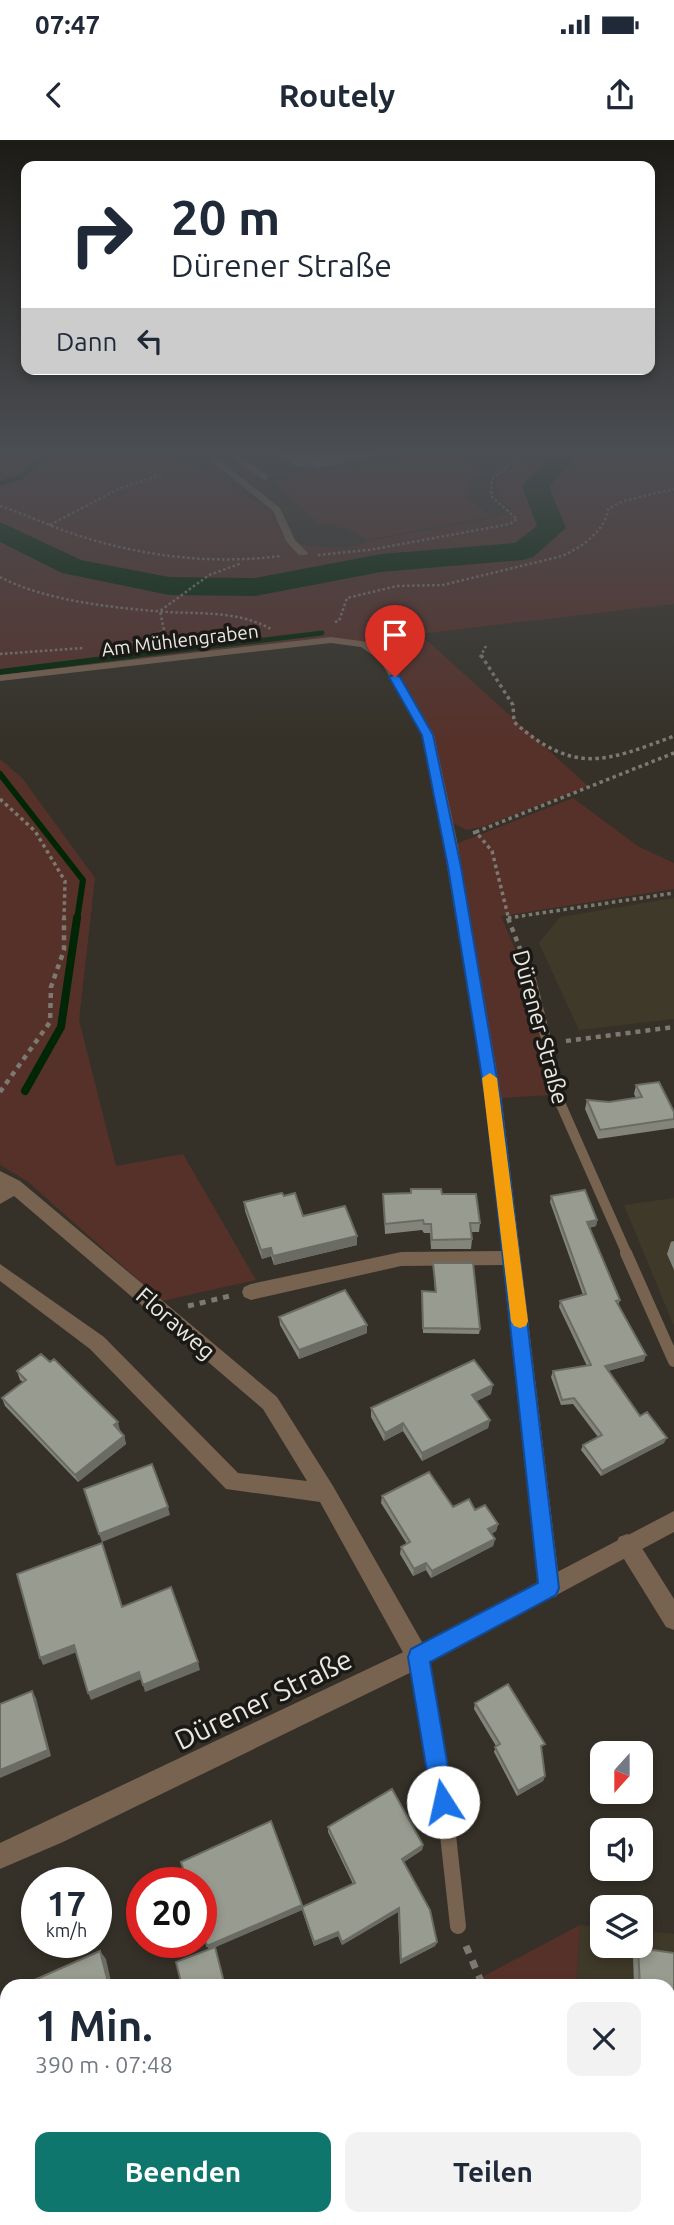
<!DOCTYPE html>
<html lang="de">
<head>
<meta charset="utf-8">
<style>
	body { margin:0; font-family:Ubuntu,sans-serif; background:#f2f2f3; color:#1f2937; height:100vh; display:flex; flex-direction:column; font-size:26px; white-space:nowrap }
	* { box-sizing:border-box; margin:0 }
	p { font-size:23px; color:#747a83 }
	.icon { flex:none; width:38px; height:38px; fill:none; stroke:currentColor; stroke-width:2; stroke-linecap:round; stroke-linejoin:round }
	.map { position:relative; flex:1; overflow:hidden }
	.sheet { position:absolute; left:0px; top:1839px; width:676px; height:247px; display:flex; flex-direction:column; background:#fff; border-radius:21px 21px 0 0; box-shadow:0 4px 10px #0003 }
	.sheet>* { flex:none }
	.guide { position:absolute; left:21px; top:21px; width:634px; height:214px; border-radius:14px; box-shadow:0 4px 10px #0003; background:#fff; color:#1f2937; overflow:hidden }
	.needle { width:46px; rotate:201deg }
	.tools { position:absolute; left:590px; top:1601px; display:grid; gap:14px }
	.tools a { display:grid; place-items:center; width:63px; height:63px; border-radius:14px; background:#fff; box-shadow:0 4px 10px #0003; font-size:35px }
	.speed { position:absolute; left:21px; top:1727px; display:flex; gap:14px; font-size:35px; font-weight:700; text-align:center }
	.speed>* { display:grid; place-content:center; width:91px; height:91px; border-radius:50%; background:#fff; box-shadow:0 4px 10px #0003; line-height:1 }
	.speed small { font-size:18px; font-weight:400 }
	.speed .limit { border:10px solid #d22; background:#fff; color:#111 }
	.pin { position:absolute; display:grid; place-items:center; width:60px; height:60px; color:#fff; margin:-72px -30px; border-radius:50% 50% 50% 0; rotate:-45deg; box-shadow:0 0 7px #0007 }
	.pin .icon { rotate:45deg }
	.me { position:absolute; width:77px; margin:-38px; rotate:350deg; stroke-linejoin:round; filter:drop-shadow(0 0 5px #0008) }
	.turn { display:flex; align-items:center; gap:24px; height:147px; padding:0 35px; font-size:32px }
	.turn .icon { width:91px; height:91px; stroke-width:2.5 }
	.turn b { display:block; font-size:49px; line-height:60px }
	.then { display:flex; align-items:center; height:66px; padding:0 35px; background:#0003; gap:14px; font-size:26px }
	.round { display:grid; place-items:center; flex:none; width:74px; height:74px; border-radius:14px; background:#f2f2f3 }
	.head { display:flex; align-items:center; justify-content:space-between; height:119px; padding:0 35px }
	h1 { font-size:42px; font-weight:700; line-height:52px }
	.action { display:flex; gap:14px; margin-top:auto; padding:14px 35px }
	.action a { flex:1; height:80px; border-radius:14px; background:#0f766e; color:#fff; font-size:28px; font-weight:700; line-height:80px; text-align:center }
	.action a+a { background:#f2f2f3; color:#1f2937 }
	.status { display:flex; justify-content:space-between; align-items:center; height:49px; padding:0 35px; background:#fff; direction:ltr }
	.status svg { height:19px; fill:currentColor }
	header { display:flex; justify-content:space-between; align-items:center; height:91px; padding:0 35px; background:#fff; font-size:32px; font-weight:700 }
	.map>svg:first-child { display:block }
	.built { fill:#3f3929 }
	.green { fill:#56312a }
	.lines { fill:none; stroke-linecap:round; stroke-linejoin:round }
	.stream-far2 { stroke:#002607; stroke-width:5 }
	.stream-far1 { stroke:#002607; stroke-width:6 }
	.stream { stroke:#002607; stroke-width:8 }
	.river { fill:#002607; fill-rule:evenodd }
	.path-far4 { stroke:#7d7972; stroke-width:2.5; stroke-dasharray:2.5 2.5; stroke-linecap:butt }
	.path-far3 { stroke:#7d7972; stroke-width:3.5; stroke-dasharray:3.5 3.5; stroke-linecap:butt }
	.path-far2 { stroke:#7d7972; stroke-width:4.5; stroke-dasharray:5 5; stroke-linecap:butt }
	.path-far1 { stroke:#7d7972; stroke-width:5; stroke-dasharray:6 6; stroke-linecap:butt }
	.path { stroke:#7d7972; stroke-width:7; stroke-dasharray:8 8; stroke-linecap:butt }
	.service-far3 { stroke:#786250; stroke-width:6 }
	.service-far2 { stroke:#786250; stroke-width:10 }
	.service-far1 { stroke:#786250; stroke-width:12 }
	.service { stroke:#786250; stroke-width:16 }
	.minor { fill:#786250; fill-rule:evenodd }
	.tertiary { fill:#786250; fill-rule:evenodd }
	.wall { fill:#83857b }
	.shaded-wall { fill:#6a6c64 }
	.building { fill:#989b8f; stroke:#6a6c64; stroke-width:2 }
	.route { fill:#1a73e8; stroke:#114b97; stroke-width:2 }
	.slow { fill:#f59e0b }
	.labels { text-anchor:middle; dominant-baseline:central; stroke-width:7; stroke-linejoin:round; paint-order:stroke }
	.far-street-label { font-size:19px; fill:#eae8e2; stroke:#1b1915 }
	.street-label { font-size:23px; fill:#eae8e2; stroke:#1b1915 }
	.near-street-label { font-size:28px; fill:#eae8e2; stroke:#1b1915 }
</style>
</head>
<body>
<div class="status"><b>07:47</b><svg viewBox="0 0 49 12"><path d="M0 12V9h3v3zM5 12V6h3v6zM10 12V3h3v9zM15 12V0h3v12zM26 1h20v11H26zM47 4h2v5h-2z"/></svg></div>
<header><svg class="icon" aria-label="back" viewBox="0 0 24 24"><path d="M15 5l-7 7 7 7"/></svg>Routely<svg class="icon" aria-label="share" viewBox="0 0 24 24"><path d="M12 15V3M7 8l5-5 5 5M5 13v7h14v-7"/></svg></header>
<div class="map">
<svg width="674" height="2085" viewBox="0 0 674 2085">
	<rect width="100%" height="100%" fill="#353128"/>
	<path class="built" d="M674,758V879L579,890L539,803L560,777Z
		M674,1058V1186L624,1065Z
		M580,1785L602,1787V1806H640L641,1791L674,1794V2085H558V2079H668V1846H576Z
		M101,2079H234L235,2085H87Z"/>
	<path class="green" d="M0,311H158L184,317L271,372L287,405C316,403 340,414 368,401L495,378L511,369L498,356L496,339L512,324L532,311H674V464L420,494L588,646L482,687L466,690L451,682L433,595L386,517L367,502L331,498L0,536Z
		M418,311C443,311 457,306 474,327L466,358L491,376L366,400C350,387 338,383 318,384L275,342Z
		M0,619L22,638L95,738L79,880L116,1026L183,1014L256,1140L162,1161L27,1041L0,1025Z
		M573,658L639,707L674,723V749L501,776L524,830L542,903L550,955L501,958L456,704Z
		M580,1785L576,1846H465Z
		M234,2079H558V2085H235Z"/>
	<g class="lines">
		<path class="stream-far2" d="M0,343L22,337L42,316L54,311
			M122,517L322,493"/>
		<path class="stream-far1" d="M0,532L136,515
			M0,634L83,740L77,780"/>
		<path class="stream" d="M25,951L61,887L77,778"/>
		<path class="river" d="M554,311H581L549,347L566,388L533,417L523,420L381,432L255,456L169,455L62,433L0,402V382L81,420L169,437L255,438L381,414L515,403L537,386L522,346Z"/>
		<path class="path-far4" d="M0,366C22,373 43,383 65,391C136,416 208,425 282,416
			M50,385L118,349L163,334
			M318,415L369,410L510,384L517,379L491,356L492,339L527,311
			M0,437C45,461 115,468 167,472C203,474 238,471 271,489
			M335,482L339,481L347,458L397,446L443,445L562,416C581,408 606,390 608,369L623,361L674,349
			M112,505C131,503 148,501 164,490L160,471L209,435L242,423
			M0,514L83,508
			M480,517L486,506"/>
		<path class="path-far3" d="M481,515L513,565L514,582C574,635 605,622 674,596
			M0,659L35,691L65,741L64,780
			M476,692L674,613
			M473,693L476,692L492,711L509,780
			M508,778L674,753"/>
		<path class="path-far2" d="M508,778L522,814
			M566,901L674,887
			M0,952L50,882L51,847L64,810V778"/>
		<path class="path-far1" d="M188,1166L230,1156"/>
		<path class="path" d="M466,1806L483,1846
			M521,2079V2085"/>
		<path class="service-far3" d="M226,311L265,337"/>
		<path class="service-far2" d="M529,831L547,903L554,949L627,1114"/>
		<path class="service-far1" d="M626,1113L674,1221
			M418,1517L422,1541"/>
		<path class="service" d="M422,1540L447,1686L458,1786"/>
		<path class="minor" d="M199,311H208L280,368L295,400L308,413L307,415H299L286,401L273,371Z
			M331,497L368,502L388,516L434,595L457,701L502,962L560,1448L557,1456L549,1459L541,1456L538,1448L503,1125L401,1126L251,1160L244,1157L242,1152L244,1147L251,1144L401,1112L502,1111L486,962L443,701L422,595L380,520L361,507L331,503L0,541V535Z
			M0,1031L20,1041L277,1257L333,1346L426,1509L430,1517L426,1525L418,1529L410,1525L320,1362L226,1349L90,1209L0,1141V1124L104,1197L238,1333L307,1341L263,1269L14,1056L0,1064Z
			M627,1394L635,1397L674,1459V1490L666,1487L619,1411L616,1404L619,1397Z"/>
		<path class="tertiary" d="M674,1371V1392L426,1525L63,1702L0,1729V1703L410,1509Z"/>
	</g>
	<path class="wall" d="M276,311H396L317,328L311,324L298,327Z
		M636,945L674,972V988L598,999L585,969L587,960L609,962L636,958L634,954Z
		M383,1054H442L480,1083L479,1092H471L472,1099L471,1109H431L430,1093H424L422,1090L385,1094Z
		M284,1056L303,1076L357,1105L274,1125L271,1116L262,1119L245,1071L244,1062Z
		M551,1056L597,1080L596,1086L589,1088L620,1160L618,1165L644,1221L608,1231L640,1276L664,1303L601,1336L581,1310L583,1305L598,1297L573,1264L561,1265L551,1237L553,1231L587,1226L559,1167L560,1161L583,1155L550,1062Z
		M674,1101V1130L667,1114L671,1102Z
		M433,1123L480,1189L479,1194L423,1193L422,1151L435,1152Z
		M279,1177L367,1193L299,1219L280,1185Z
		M17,1231L120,1290L124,1296L126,1304L78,1342L5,1266L2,1258L23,1242L20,1240Z
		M491,1254L476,1261L490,1280L488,1288L422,1321L403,1291L384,1301L371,1277V1268Z
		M382,1356L453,1367L475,1370L498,1384L496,1391L491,1394L495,1399L493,1406L431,1438L426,1430L413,1436L400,1414L401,1407L407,1404L381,1363Z
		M475,1563L542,1609L541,1610L545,1636L543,1641L517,1656L494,1612L496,1606L474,1569Z
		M328,1687L423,1705L422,1710L404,1722L437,1802L435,1806L400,1824L398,1772L342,1805L338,1796L314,1806L302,1770L209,1809L302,1765V1767L353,1744L328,1692Z
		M638,1808L674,1813V2085H644V2079H668V1846H634L633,1815Z"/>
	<path class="shaded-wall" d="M311,311V324L298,327V314Z
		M338,311H396L317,328V315Z
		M597,1080L596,1086L585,1088L587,1082Z
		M357,1096V1105L274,1125L273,1116Z
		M271,1108V1116L262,1119L261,1110Z
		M367,1185V1193L299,1219V1210Z
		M646,1215L644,1221L603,1232L605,1226Z
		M493,1245L491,1254L471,1264L472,1255Z
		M490,1280L488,1288L422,1321V1313Z
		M118,1282L120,1290L116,1293L114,1285Z
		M403,1283V1291L384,1301L385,1293Z
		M124,1296L126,1304L78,1342L75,1335Z
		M667,1298L664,1303L601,1336L602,1331Z
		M168,1367L170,1375L102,1402L99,1394Z
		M498,1384L496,1391L486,1396L488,1389Z
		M495,1399L493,1406L431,1438L432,1431Z
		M426,1423V1430L413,1436L414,1429Z
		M74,1505L77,1512L43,1525L40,1518Z
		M198,1522L200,1530L145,1552L143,1545Z
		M139,1532L141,1539L91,1560L88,1553Z
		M32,1551L36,1558L51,1616L0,1638V1630Z
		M545,1636L543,1641L517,1656L518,1651Z
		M423,1705L422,1710L402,1723V1719Z
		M302,1765V1770L209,1810L207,1806Z
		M399,1768L398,1772L342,1805V1802Z
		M338,1792V1796L314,1806V1802Z
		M437,1802L435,1806L400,1824L401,1820Z
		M100,1811L106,1819L112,1846H109Z
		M7,1973V1982L0,1985V1977Z"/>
	<path class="building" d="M293,311H338L317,315L311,311L298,314Z
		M659,942L674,972V979L600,990L587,960L609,962L642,957L636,945Z
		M411,1049H441L442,1054H476L480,1083H470L472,1099L432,1100L431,1084H424L423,1080L385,1084L383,1054L411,1053Z
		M585,1050L597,1080L587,1082L620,1160L616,1161L646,1215L605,1226L640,1276L647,1272L667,1298L602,1331L583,1305L602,1295L574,1258L562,1260L553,1231L591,1225L560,1161L586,1154L551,1056Z
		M282,1053L284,1056L295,1053L303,1076L345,1066L357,1096L273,1116L271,1108L261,1110L244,1062Z
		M433,1123H473L480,1189L423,1188L422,1151L436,1152Z
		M345,1150L367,1185L299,1210L279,1177Z
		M41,1214L50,1222L54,1219L118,1282L114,1285L124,1296L75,1335L2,1258L26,1240L17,1231Z
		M474,1220L493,1245L472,1255L490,1280L422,1313L403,1283L385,1293L371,1268Z
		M152,1324L168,1367L99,1394L84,1349Z
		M429,1332L453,1367L469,1359L475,1370L485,1365L498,1384L488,1389L495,1399L432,1431L426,1423L414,1429L401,1407L410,1402L382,1356Z
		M102,1403L122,1467L171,1447L198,1522L143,1545L139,1532L88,1553L74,1505L40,1518L17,1434Z
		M508,1544L545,1604L541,1606L545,1636L518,1651L495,1607L500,1604L475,1563Z
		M32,1551L48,1610L0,1630V1564Z
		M392,1649L423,1705L402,1719L430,1770L437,1802L401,1820L399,1768L342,1802L338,1792L314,1802L302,1767L355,1743L328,1687Z
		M271,1681L302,1765L207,1806L201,1786V1743H188L181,1722Z
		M215,1807L225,1846H182L176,1822Z
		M638,1808L674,1813V2085H650V2079H668V1846H640Z
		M100,1811L109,1846H21Z
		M7,1852V1973L0,1977V1856Z"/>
	<linearGradient id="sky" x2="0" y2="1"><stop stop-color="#1d1b16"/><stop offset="0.52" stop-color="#4b4e53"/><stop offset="1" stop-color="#4b4e53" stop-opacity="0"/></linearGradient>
	<rect width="674" height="603" fill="url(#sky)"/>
	<path class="route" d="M395,534L400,537L433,595L461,727L501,962L559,1448L556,1455L430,1522L454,1662L451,1670L443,1673L435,1670L432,1662L408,1517L411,1509L538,1443L486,962L448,727L422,595L389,537Z"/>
	<path class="slow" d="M490,933L497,938L528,1181L526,1186L520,1188L514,1186L511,1181L482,938Z"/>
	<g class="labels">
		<g class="far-street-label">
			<text transform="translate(180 500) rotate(-7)">Am Mühlengraben</text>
		</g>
		<g class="street-label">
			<text transform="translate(541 887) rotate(75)">Dürener Straße</text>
			<text transform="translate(176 1183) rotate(41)">Floraweg</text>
		</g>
		<g class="near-street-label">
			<text transform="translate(263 1559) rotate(-26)">Dürener Straße</text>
		</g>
	</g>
</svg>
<div class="tools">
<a><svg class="needle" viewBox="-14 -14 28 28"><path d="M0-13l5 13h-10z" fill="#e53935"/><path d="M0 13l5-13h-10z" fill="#747a83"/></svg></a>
<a><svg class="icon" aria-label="sound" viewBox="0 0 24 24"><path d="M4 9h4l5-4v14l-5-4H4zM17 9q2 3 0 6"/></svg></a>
<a><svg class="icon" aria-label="layers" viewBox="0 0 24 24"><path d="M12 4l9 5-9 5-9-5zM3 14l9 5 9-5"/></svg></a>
</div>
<div class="speed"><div>17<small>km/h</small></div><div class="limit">20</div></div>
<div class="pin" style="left:395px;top:537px;background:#d93025"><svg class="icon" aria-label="arrive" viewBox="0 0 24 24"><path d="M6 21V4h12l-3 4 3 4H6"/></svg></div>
<svg class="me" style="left:443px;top:1662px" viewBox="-20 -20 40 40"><circle r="19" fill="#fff"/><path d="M0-13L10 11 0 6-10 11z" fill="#1a73e8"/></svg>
<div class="guide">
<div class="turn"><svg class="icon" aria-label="right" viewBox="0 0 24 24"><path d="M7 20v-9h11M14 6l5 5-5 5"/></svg><div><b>20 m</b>Dürener Straße</div></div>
<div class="then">Dann<svg class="icon" aria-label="left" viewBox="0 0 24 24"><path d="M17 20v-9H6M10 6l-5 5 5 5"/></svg></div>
</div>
<section class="sheet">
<div class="head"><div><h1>1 Min.</h1><p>390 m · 07:48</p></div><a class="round"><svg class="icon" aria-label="close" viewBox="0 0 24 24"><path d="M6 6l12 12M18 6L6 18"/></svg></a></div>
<div class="action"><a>Beenden</a><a>Teilen</a></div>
</section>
</div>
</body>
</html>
